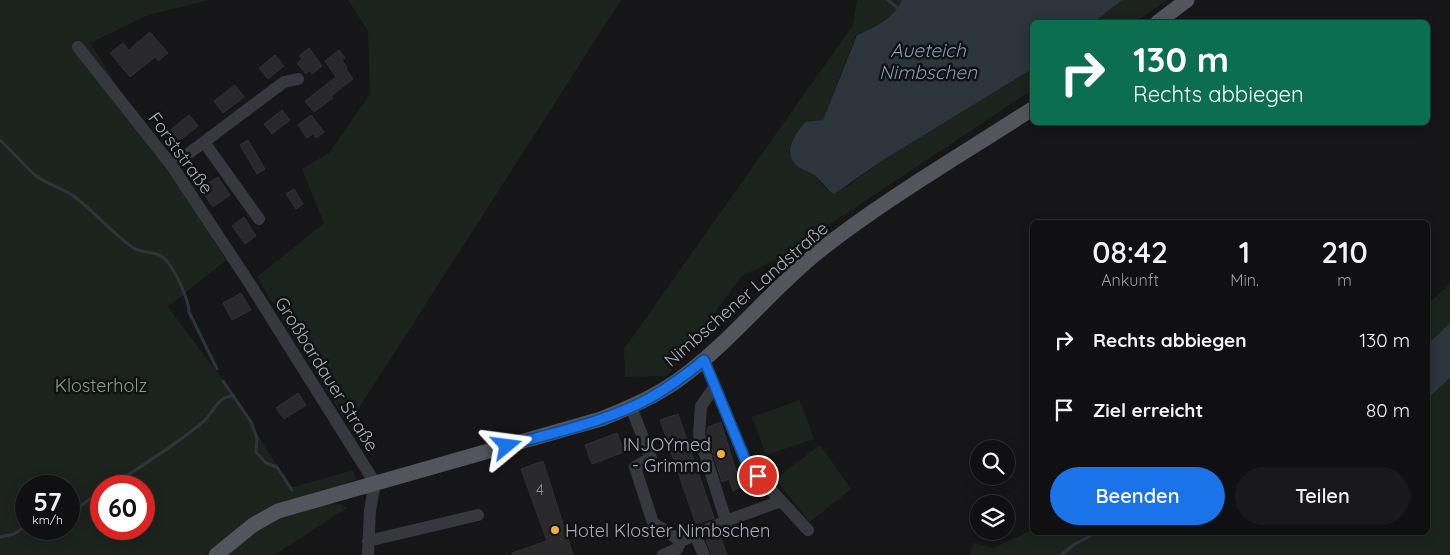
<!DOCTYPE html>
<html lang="de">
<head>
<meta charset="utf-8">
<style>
	body { margin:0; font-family:Quicksand,sans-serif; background:#19191b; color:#f1f3f6; height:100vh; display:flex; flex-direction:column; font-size:19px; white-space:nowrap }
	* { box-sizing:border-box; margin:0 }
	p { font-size:16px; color:#9c9d9f }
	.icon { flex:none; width:28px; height:28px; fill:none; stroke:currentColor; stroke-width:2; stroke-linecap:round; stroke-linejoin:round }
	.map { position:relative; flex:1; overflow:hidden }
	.panel { position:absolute; left:1030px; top:220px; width:400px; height:315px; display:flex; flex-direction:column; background:#101012; border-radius:8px; box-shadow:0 2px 12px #0003,0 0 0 1px #303032 }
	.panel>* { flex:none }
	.hud { position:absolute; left:1030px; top:20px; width:400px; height:105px; border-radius:8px; box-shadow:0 2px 12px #0003,0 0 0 1px #303032; background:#0b6e4f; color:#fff; overflow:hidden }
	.tools { position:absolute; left:970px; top:440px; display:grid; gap:10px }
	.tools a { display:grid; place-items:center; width:45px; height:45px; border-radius:50%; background:#101012; box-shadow:0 2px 12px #0003,0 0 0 1px #303032; font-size:25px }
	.speed { position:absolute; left:15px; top:475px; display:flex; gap:10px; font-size:25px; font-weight:700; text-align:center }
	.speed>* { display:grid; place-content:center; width:65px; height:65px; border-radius:50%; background:#101012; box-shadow:0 2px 12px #0003,0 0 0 1px #303032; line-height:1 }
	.speed small { font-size:12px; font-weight:400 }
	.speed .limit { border:8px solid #d22; background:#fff; color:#111 }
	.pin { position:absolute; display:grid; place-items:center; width:42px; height:42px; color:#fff; margin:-21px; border:2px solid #fff; border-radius:50%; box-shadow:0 1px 5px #0007 }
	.me { position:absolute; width:55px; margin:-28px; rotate:74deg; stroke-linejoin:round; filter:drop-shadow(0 0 4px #0008) }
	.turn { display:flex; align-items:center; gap:18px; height:105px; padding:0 20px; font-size:22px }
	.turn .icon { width:65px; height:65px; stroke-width:2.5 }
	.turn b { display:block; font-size:35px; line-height:42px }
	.eta { display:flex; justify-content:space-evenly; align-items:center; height:85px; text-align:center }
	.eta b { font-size:30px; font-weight:600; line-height:35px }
	.primary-button { display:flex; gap:10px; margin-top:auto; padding:10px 20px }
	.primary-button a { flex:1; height:58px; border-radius:30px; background:#1a73e8; color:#fff; font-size:20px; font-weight:600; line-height:58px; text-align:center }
	.primary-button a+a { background:#19191b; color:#f1f3f6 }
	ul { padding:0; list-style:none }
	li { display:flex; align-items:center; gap:15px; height:70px; padding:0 20px }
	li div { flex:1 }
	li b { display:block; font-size:19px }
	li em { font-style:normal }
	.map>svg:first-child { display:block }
	.green { fill:#1c231d; fill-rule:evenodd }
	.water { fill:#2c353c }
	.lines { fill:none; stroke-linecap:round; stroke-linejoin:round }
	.stream { stroke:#2c353c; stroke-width:3 }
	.building { fill:#29292c; stroke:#303034 }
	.minor { stroke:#37383d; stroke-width:12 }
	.major { stroke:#53555c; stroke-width:15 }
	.route-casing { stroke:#114b97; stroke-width:12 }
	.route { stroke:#1a73e8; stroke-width:9 }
	.poi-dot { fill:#f2b134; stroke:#111113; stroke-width:2 }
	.labels { text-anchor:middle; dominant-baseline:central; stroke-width:5; stroke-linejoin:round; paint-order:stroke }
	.number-label { font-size:15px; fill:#888b94 }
	.street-label { font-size:18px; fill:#a8adb8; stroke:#111113 }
	.park-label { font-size:18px; fill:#7fa381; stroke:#111113 }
	.poi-label { font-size:18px; fill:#a8adb8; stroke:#111113; text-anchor:end }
	.water-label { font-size:19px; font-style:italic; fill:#7f9bb3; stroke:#111113 }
</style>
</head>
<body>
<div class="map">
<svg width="1450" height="555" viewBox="0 0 1450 555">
	<rect width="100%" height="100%" fill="#161618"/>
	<path class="green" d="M0,0H210L148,15L90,43L226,260L168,307L228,387L291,488L353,470L356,479L241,526L206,555H0ZM26,486H69V529H26ZM101,486H144V529H101Z
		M348,0H621L348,425L257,277L324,223L302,169L329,153L370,94L368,31Z
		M857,0H902C894,18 874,28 856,35L823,120C803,132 793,127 789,154L801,169L814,175L828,191L848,186L880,162L1032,69V90L784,255L742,276L667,376L625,377L624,349L853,25Z
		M1122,0H1168L1134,22H1094Z
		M1450,284V323L1428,344V304Z
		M1428,347L1447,380L1450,378V555H970L973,543L993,548L1032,530V532H1428Z
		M800,400L814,439L766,455L752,417Z
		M820,445L851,489L810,522L775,479Z
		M340,504L347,508L274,555H225L264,524L315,505Z"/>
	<path class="water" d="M902,0H1122L1094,22H1032V69L880,162L834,194C826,189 821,180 814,175C810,172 804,171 800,168C780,154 794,135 806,122L823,120L857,35C874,28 894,18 902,0Z
		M1450,323V378L1428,398V344Z"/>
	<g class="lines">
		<path class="stream" d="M888,0L898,8
			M0,140C12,151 23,164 35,175C46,184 63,188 75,197C95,212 111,232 132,247C142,255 156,249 166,260C175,270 189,300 189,312L217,369
			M223,381L251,422L257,438L256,452L266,463L277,467L292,490
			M111,486C143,465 174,446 203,422C215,412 216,396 234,396
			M69,515L91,498L101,493
			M0,537L14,534L26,526
			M1061,555L1075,544L1098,532"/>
	</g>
	<path class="building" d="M150,32L168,53L158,61L155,57L130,77L110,53L123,43L129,50Z
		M309,48L322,66L312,74L310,70L306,74L297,63L302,59L299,56Z
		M339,50L345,58L342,60L347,68L346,69L353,79L331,96L333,98L314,112L305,101L336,77L325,61Z
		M275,55L284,66L268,79L259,68Z
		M235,85L244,97L223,113L214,101Z
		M282,110L290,120L272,134L264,124Z
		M189,115L198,126L178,142L169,131Z
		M311,115L324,132L316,138L313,134L307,138L298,125Z
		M248,140L265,169L257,174L240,145Z
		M218,177L230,195L213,207L200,188Z
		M294,189L303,204L296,209L286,194Z
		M244,217L256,236L245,244L232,226Z
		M241,293L251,310L232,320L223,303Z
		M298,393L306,405L284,419L276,408Z
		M678,414L714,518L696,524L660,420Z
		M721,422L741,487L733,491L729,479L722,482L707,434L708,427Z
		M617,433L624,452L592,464L585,445Z
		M543,461L573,555H512V553L547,541L521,469Z
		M720,535L727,555H712L706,540Z"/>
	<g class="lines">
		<path class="minor" d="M78,47L172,166L250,284L375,483L370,510L368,555
			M204,142L259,219
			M172,166L284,82L298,79
			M704,360L747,464L808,530
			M715,386L701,406L699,435L726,521
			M631,407L651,458L635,467L653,523L681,541
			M695,535L704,555
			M368,541L478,515
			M663,555L677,549L681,541L726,521L781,501"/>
		<path class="major" d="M1158,22L1187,0
			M216,555L253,525L278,511L601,419C631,407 659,395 685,375C733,339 771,290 818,252C885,199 961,155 1032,109"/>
	</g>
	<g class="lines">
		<defs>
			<path id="route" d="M507,446C555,432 606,422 650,398C669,387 687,374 704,360L747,464L758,476"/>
		</defs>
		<use href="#route" class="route-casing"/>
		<use href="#route" class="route"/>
	</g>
	<g class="poi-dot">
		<circle cx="721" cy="454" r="5"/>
		<circle cx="555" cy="530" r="5"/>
	</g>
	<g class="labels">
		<g class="number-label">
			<text x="540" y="489">4</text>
		</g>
		<g class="street-label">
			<text transform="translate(181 153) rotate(54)">Forststraße</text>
			<text transform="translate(746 294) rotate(-41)">Nimbschener Landstraße</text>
			<text transform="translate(327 374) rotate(58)">Großbardauer Straße</text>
		</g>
		<g class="park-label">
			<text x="101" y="385">Klosterholz</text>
		</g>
		<g class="poi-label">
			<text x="711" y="444">INJOYmed<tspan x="711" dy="21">- Grimma</tspan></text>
			<text x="565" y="530" text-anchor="start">Hotel Kloster Nimbschen</text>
		</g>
		<g class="water-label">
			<text x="928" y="50">Aueteich<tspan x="928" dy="22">Nimbschen</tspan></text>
		</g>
	</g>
</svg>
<div class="tools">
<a><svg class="icon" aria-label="search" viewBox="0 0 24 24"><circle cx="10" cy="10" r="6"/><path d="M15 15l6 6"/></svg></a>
<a><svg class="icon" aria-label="layers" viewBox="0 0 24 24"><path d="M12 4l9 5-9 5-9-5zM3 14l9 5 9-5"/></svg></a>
</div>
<div class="speed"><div>57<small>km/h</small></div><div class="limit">60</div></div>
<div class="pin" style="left:758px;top:476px;background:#d93025"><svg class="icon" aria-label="arrive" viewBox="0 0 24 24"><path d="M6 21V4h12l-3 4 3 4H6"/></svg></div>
<svg class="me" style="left:507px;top:446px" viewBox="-20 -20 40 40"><path d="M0-17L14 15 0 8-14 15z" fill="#1a73e8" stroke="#fff" stroke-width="4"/></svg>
<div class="hud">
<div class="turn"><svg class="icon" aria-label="right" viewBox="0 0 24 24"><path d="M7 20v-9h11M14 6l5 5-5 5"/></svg><div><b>130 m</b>Rechts abbiegen</div></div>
</div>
<section class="panel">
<div class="eta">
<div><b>08:42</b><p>Ankunft</p></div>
<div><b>1</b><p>Min.</p></div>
<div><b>210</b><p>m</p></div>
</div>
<ul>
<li><svg class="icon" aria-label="right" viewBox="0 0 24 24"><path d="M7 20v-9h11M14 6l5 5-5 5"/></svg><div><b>Rechts abbiegen</b></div><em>130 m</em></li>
<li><svg class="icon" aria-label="arrive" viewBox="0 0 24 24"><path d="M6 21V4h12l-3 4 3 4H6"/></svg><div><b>Ziel erreicht</b></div><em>80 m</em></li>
</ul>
<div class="primary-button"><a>Beenden</a><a>Teilen</a></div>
</section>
</div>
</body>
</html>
